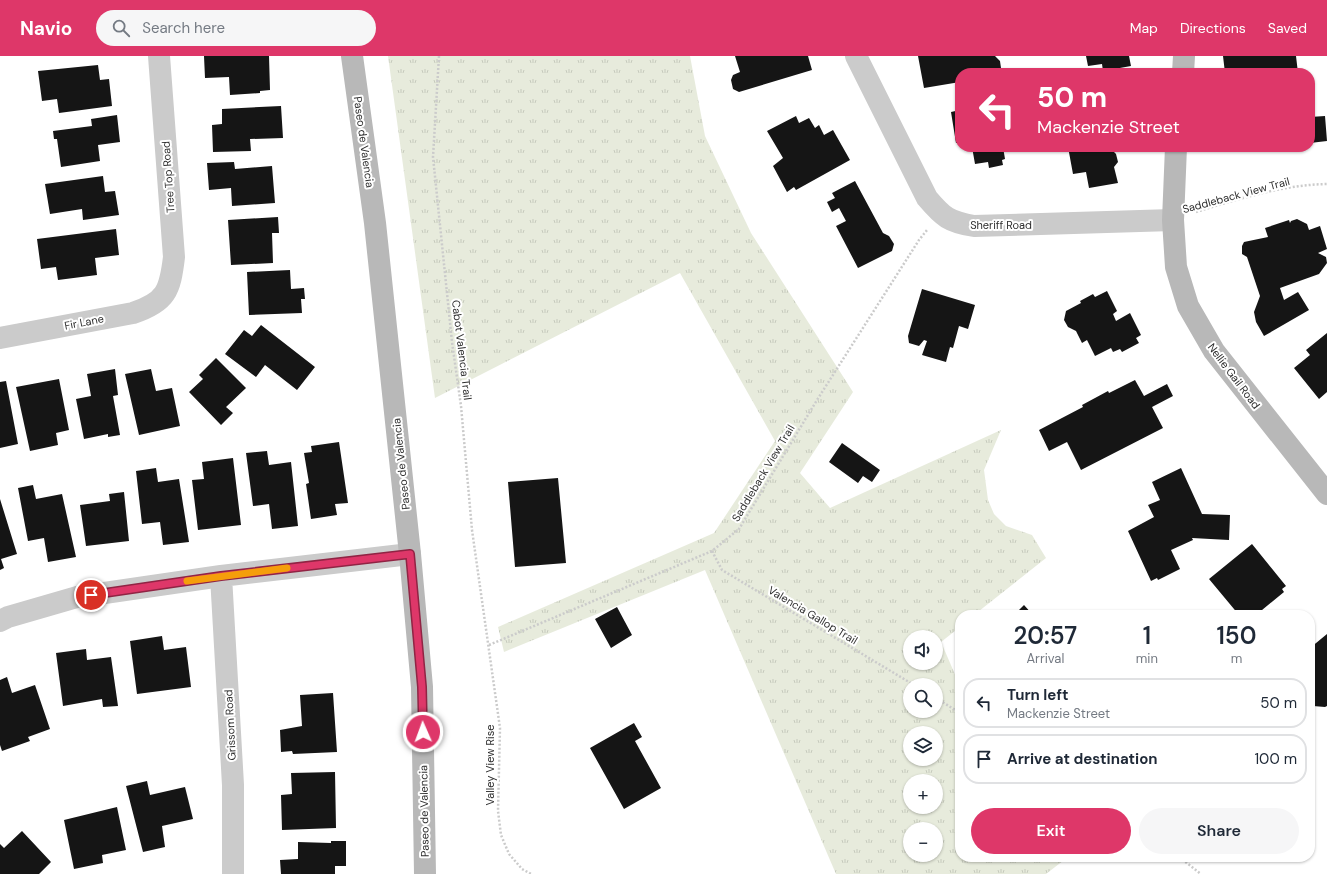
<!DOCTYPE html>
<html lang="en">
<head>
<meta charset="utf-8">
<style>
	body { margin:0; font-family:"DM Sans",sans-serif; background:#f6f6f7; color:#1f2937; height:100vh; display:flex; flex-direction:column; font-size:15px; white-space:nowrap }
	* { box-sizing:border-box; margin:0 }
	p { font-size:13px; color:#747a83 }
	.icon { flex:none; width:22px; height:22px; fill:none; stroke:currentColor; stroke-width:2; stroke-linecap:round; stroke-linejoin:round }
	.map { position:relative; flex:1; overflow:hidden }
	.side { position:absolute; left:955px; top:554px; width:360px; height:252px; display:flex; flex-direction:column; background:#fff; border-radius:16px; box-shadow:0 1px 3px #0004 }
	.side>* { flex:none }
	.guide { position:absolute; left:955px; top:12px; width:360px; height:84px; border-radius:16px; box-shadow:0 1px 3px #0004; background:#de3769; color:#fff; overflow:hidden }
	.fabs { position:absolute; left:903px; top:574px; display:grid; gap:8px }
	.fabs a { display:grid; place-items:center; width:40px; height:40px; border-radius:50%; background:#fff; box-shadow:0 1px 3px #0004; font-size:20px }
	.pin { position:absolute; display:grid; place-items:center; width:34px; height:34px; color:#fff; margin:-17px; border:2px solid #fff; border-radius:50%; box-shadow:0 1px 4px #0007 }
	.me { position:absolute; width:44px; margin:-22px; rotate:358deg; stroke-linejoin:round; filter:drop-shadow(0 0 3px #0008) }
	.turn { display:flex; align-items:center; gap:14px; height:84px; padding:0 16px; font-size:18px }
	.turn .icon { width:52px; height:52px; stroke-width:2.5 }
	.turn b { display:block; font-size:28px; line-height:34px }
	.eta { display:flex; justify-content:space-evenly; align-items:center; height:68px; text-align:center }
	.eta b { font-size:24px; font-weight:600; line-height:28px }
	.button { display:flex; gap:8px; margin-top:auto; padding:8px 16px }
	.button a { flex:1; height:46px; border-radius:24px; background:#de3769; color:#fff; font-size:16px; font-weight:600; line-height:46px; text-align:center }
	.button a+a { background:#f6f6f7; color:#1f2937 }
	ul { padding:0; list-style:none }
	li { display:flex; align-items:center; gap:12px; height:50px; margin:0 8px 6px; padding:0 8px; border:2px solid #e0e1e3; border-radius:16px }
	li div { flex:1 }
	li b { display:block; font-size:15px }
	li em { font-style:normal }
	header { display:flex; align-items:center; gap:24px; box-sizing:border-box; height:56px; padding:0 20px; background:#de3769; color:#fff }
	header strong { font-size:19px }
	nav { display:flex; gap:22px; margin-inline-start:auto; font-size:14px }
	.search { width:280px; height:36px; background:#f6f6f7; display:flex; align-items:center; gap:10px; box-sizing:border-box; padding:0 14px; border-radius:22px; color:#747a83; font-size:15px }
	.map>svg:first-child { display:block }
	.grass { fill:url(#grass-tufts); fill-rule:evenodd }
	.building { fill:#151515 }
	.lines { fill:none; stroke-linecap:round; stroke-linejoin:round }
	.path { stroke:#cbcbcb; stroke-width:2.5; stroke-dasharray:2 2; stroke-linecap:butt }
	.street { stroke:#cbcbcb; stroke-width:22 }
	.secondary { stroke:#b8b8b8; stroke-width:22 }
	.route-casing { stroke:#902444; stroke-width:10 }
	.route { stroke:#de3769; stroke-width:7 }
	.slow { stroke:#f59e0b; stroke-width:7 }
	.labels { text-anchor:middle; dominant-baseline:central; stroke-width:4; stroke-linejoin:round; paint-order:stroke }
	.street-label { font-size:11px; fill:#2e2e2e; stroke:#fff }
</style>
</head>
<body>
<header>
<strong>Navio</strong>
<div class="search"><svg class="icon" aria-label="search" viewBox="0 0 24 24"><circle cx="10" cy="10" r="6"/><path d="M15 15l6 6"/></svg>Search here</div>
<nav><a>Map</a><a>Directions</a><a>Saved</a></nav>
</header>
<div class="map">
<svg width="1327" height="818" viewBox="0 0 1327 818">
	<defs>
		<pattern id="grass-tufts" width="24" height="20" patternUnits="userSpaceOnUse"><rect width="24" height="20" fill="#e7ebdc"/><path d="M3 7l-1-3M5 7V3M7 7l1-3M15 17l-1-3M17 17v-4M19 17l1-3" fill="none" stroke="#c6cabd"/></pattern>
	</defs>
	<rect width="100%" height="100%" fill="#fff"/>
	<path class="grass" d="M388,0H690L705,80L751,177L853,336L800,417L830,452L1001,374L984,414L988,444L994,458L1006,470L1032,479L1046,502L974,559H960V571L941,586L960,630V801H1068L1046,818H836L705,514L504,596L498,571L714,477L775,385L680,217L435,342ZM910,581H936V607H910ZM910,629H936V655H910ZM910,677H936V703H910ZM910,725H936V751H910ZM910,773H936V799H910Z"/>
	<path class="building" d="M204,0H269L270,34L260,35V37L230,39L229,21L205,22Z
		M735,0H808L812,14L739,36L733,33L731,24L733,19L740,16Z
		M918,0H995L1000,5L1001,12L999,17H960V26L924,32Z
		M1086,0H1129L1131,10L1103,15L1102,8L1088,10Z
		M1223,0H1296L1298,17H1225Z
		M98,9L100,24L109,23L112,50L59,57L57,43L42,45L38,15Z
		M281,50L283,82L250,83L251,95L213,96L212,69L222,68V53Z
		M960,54V86L956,87L951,56Z
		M117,59L120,86L98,89L100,105L61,111L57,83H54L53,75L92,70L91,63Z
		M796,60L799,67L809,62L815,72L819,69L824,79L833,74L850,104L796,134L794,131L787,136L773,110L783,102L767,75Z
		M1325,60L1327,85L1310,87V61Z
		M972,91H1003L1005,103L1002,104L1003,109L989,112L988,106L975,108Z
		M1068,91H1115V94H1112L1116,98L1118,106L1114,111L1118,127L1089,132L1086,116L1073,118Z
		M234,106L235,113L272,110L275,147L232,150L231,132L209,134L207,107Z
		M103,120L105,136L115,135L119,159L83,164L82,153L50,158L45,128Z
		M855,125L883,177L889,180L894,188L892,195L858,212L836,170L846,165L839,152L832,156L827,146L835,142L832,137Z
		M278,161L279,177H272L273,207L231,209L228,164Z
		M1297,163L1307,168L1309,174L1320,170L1327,193L1318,197L1326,201L1327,207L1319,218L1280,232L1284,244L1298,236L1309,254L1264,280L1256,266L1254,256L1260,240L1247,201L1242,198V190L1244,186L1268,181L1265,172L1289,164L1290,167L1291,165Z
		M116,173L119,199L95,202L97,219L58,224L56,211L41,213L37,183Z
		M290,214L291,233L304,232L305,243H301L302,257L249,259L247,216Z
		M922,233L975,249L968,273L959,270L953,292L950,291L946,306L922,299L927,285L924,284L919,290L909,287L908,280Z
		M1107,235L1117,255L1113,258L1116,265L1130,257L1141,279L1136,282L1139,287L1122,296L1120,293L1113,296L1111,292L1095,300L1087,284L1082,287L1076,275L1068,271L1064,264L1066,255L1081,247L1080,245L1093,238L1095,241Z
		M261,269L315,311L297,334L265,309L256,321L225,298L244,274L252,280Z
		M1327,277V336L1319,343L1294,312L1310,299L1306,294Z
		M216,302L246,332L226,351L233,357L221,369L189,336L203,323L199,319Z
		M115,313L118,339L113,340L120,379L108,381V378L84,383L76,343L91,340L87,318Z
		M151,313L156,335L172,332L180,370L139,379L125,318Z
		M59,323L69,374L56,377L58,389L30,395L16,331Z
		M1135,324L1144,340L1167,328L1173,340L1152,351L1163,372L1081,414L1067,386L1049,395L1039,374L1083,351L1082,349L1108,335L1109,337Z
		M6,325L18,388L0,392V326Z
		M339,386L348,447L335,448L337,459L311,463L306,428L309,427L304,397L312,396L311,390Z
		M842,387L880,414L872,426L863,420L858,427L829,406Z
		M267,395L269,409L291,406L298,470L272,473L269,448L253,450L246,397Z
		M233,402L241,469L198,474L192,424L204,423L202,406Z
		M156,412L158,426L179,423L189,486L163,489L160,466L142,468L136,415Z
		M1181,412L1202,458L1230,459L1229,484L1192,482L1193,484L1171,494L1180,513L1158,524L1157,522L1151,525L1128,475L1154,461L1148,449L1160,444L1152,426Z
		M558,422L566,507L515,511L508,426Z
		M33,429L36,443L62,438L76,501L48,506L44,482L28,485L18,432Z
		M124,436L129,485L86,490L80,449L110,445L109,438Z
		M0,443L17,498L1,503L4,512L0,514Z
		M1252,488L1286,530L1282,533L1284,536L1256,559H1239L1209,523Z
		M1024,549L1033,559H1014Z
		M617,551L632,579L611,592L595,563Z
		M1327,578V650L1325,651L1313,650L1310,646V592Z
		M162,580L164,594L186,591L191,631L137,638L130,585Z
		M86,593L87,604L111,601L118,650L103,651L102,643L63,650L56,597Z
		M7,621L12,637L35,629L50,673L28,681L30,685L2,695L0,689V624Z
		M333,637L337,696L293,698L292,695L281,696L280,674L302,670L300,639Z
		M634,667L642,681L635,685L661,732L624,753L590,692Z
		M335,716L336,772L282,774L281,739L292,738L291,717Z
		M147,725L150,739L185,731L193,763L162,770L165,791L143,796L126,730Z
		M117,751L126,794L102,799L103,807L74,813L64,764Z
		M22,775L51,806L39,818H0V788L4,792Z
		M331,785H346V810H335V818H281L280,804L298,803V786L331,787Z"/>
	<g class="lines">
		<path class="path" d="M439,0L433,101L452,286L461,350L472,474L500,672L498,755L501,779L509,798L522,813L531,818
			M1196,156C1238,143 1282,129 1327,128
			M712,495L722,514L914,629
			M489,589L712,495L739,473L817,344L919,184L927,174
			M936,642L960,657
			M1179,801L1201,818"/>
		<path class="street" d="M856,0L927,142C943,161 949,166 974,170L1173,164
			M0,282L133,257C166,246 170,235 174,201L159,0
			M221,520L233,729V818
			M0,565L8,561L77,541L221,520L410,498"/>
		<path class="secondary" d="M352,0L375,167L410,498L422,631L425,818
			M1183,17L1184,0
			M1176,91L1173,164L1176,211L1188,250L1214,295L1327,438"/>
	</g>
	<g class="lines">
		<defs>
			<path id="route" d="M91,539L221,520L410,498L422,631L423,676"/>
		</defs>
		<use href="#route" class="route-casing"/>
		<use href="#route" class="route"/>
		<path class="slow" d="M187,525L287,512"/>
	</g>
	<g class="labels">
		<g class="street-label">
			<text transform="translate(364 86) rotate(82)">Paseo de Valencia</text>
			<text transform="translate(168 121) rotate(-94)">Tree Top Road</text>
			<text transform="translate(1236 139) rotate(-15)">Saddleback View Trail</text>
			<text x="1001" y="169">Sheriff Road</text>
			<text transform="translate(84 266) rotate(-11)">Fir Lane</text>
			<text transform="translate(462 294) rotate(83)">Cabot Valencia Trail</text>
			<text transform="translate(1234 320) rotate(53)">Nellie Gail Road</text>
			<text transform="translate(401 408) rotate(-96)">Paseo de Valencia</text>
			<text transform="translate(763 417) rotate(-59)">Saddleback View Trail</text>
			<text transform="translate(813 559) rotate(31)">Valencia Gallop Trail</text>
			<text transform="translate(230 669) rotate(-93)">Grissom Road</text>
			<text transform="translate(490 709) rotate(-90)">Valley View Rise</text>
			<text transform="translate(424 755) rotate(-91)">Paseo de Valencia</text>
		</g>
	</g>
</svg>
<div class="fabs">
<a><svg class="icon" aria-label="sound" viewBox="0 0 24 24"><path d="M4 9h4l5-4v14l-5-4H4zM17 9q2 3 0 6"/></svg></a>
<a><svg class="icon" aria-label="search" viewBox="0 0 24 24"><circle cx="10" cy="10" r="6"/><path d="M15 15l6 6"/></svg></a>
<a><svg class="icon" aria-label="layers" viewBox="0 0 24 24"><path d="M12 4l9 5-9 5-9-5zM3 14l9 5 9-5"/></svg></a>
<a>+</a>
<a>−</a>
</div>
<div class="pin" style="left:91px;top:539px;background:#d93025"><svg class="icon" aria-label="arrive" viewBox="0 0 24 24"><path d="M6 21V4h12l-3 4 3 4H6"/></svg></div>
<svg class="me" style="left:423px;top:676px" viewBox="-20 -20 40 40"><circle r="17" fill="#de3769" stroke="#fff" stroke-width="3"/><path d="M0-11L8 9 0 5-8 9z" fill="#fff"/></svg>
<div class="guide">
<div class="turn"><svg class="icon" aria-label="left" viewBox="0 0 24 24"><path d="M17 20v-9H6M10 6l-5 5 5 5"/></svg><div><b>50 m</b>Mackenzie Street</div></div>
</div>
<section class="side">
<div class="eta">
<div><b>20:57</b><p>Arrival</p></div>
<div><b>1</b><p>min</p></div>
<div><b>150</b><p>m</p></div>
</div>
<ul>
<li><svg class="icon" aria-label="left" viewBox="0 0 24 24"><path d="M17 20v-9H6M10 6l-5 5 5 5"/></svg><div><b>Turn left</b><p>Mackenzie Street</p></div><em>50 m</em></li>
<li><svg class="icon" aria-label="arrive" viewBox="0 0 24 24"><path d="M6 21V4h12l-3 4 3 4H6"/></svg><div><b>Arrive at destination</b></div><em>100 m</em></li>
</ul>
<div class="button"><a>Exit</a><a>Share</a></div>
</section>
</div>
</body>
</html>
